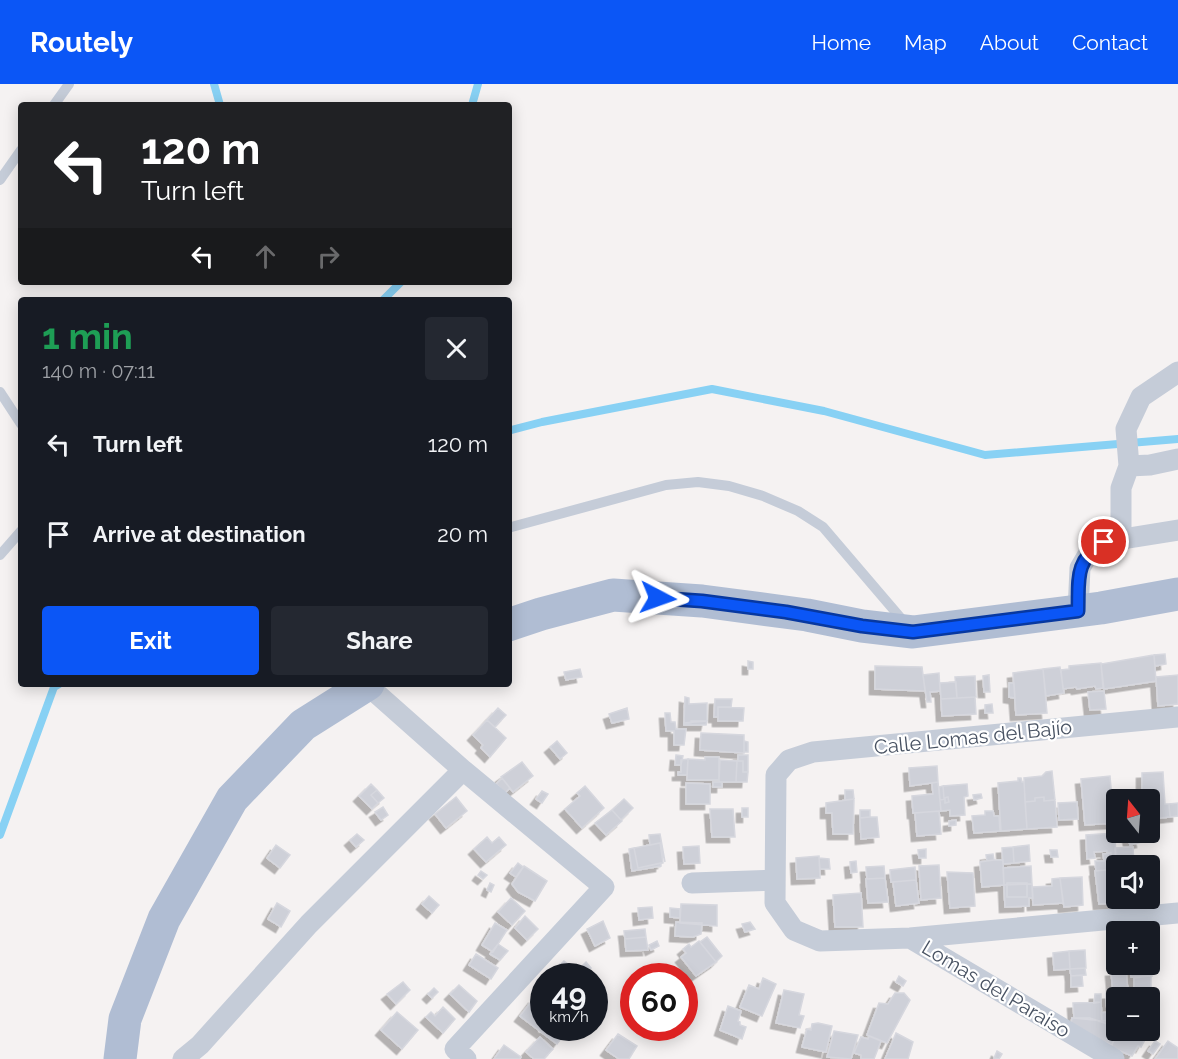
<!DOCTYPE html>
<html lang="en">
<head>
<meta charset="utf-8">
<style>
	body { margin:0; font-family:Raleway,sans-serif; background:#242831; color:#f1f3f6; height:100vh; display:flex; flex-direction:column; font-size:22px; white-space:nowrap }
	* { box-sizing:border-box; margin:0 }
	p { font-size:20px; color:#9ea1a6 }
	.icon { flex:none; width:33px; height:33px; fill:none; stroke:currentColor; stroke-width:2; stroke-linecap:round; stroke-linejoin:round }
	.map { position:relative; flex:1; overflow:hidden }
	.side { position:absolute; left:18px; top:213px; width:494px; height:390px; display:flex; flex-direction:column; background:#171b24; border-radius:6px; box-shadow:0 3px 15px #0003 }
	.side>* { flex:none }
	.top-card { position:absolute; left:18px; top:18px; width:494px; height:183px; border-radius:6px; box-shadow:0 3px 15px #0003; background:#202124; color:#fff; overflow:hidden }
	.needle { width:39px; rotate:343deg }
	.tools { position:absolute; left:1106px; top:705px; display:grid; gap:12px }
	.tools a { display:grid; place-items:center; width:54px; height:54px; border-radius:6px; background:#171b24; box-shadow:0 3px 15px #0003; font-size:30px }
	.speed { position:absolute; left:530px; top:879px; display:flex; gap:12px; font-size:30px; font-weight:700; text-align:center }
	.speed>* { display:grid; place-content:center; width:78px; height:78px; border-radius:50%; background:#171b24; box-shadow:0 3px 15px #0003; line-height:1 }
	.speed small { font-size:15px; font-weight:400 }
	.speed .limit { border:9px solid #d22; background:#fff; color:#111 }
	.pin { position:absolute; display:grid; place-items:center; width:51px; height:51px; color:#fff; margin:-26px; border:3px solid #fff; border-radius:50%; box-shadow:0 2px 6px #0007 }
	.me { position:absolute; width:66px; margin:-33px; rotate:94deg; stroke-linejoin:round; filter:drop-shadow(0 0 4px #0008) }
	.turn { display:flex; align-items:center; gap:21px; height:126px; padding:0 24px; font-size:27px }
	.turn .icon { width:78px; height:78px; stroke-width:2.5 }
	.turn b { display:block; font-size:42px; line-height:51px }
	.lanes { display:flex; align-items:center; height:57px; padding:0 24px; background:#0003; justify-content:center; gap:30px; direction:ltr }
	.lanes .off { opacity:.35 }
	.round { display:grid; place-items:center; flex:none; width:63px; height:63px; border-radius:6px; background:#242831 }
	.head { display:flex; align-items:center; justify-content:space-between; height:102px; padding:0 24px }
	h1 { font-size:36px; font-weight:700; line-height:45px; color:#1e9e55 }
	.primary-button { display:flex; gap:12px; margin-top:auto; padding:12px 24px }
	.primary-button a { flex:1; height:69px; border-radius:6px; background:#0b56f6; color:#fff; font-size:24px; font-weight:700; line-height:69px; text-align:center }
	.primary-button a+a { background:#242831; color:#f1f3f6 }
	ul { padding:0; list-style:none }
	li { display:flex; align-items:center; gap:18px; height:90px; padding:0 24px }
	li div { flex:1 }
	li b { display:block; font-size:22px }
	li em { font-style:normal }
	header { display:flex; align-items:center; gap:36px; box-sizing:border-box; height:84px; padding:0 30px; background:#0b56f6; color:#fff }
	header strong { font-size:28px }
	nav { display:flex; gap:33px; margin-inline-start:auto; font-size:21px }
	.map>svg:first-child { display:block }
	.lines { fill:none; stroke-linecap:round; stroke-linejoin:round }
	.stream { stroke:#88d1f4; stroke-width:8 }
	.building { fill:#ced0d8; stroke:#d6d7de; stroke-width:1.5; filter:url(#shadow) }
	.lane { stroke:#c5ccd8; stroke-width:10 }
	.street { stroke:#c5ccd8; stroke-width:21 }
	.primary { stroke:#b0bdd3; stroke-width:33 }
	.route-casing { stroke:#0738a0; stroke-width:15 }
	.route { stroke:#0b56f6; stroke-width:10 }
	.labels { text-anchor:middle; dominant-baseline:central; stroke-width:4.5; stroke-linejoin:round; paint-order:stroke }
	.street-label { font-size:20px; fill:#485262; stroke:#fff }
</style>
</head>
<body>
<header>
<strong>Routely</strong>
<nav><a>Home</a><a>Map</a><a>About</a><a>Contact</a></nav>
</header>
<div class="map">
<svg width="1178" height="975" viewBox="0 0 1178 975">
	<defs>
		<filter id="shadow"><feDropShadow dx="-5.5" dy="5.5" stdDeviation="0" flood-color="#0004"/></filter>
	</defs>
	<rect width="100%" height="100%" fill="#f5f2f2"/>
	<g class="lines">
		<path class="stream" d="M214,0L220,21
			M472,21L478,0
			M383,216L401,198
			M508,347L542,338L712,305L824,327L985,371L1178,355
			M0,751L54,603L59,600"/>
	</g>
	<path class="building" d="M1165,570L1166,580L1155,582L1154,571Z
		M1154,571L1156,597L1104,605L1101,580Z
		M748,577L753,578V585H748Z
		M1101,579L1103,604L1096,605L1095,602L1077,605L1076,603L1063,605L1061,586L1069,585V582Z
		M875,582L922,583L925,607L875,605Z
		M1060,583L1064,609L1046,612L1043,585Z
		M580,585L582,593L566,596L564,588Z
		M1043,585L1047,629L1016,631L1013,589Z
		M939,589L940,607L930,608L931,618H927L923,591Z
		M989,591L990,608H984L983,592Z
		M1178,591V620L1158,622L1156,593Z
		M975,592L976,613L957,614L955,593Z
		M956,598L957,614L941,615L940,599Z
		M1009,599H1014L1015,614L1009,613Z
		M1104,607L1106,625L1090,626L1088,608Z
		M685,613L689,614V620L707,619V637L684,639Z
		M975,613L976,630L942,632L941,615Z
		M715,615H732L731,623H718V633H714Z
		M992,620L993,629H985V621Z
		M718,623L744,624L743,637H718Z
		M498,624L506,631L495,643L487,636Z
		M627,624L629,635L612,639L609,630Z
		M665,629H670L671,638H675L676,645H686L684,661H674V647H666Z
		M487,636L506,654L490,673L481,664L483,661L473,651Z
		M691,637H707L706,641H684V639H691Z
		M701,649L744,651V669L700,666Z
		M557,657L567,669L560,675L550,663Z
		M744,657L748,658V668H744Z
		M676,671L683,672L681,681H675Z
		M738,671H748V688H743V677H738Z
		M705,673H719V696H687L688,675L705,676Z
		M688,675L687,691H678V688H681V676Z
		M720,676L737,677L736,698H719Z
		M737,677H743V688H748L747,698H736Z
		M522,678L533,692L513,708L501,693Z
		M937,682L938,698L910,702L909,684Z
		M1052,687L1055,716L1044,717V713L1035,714V717L1025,718L1024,694L1042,692L1046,688Z
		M1163,688L1165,720H1169L1170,733L1149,735V716H1143L1142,713V689Z
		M1110,692L1114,739L1085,741L1081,695Z
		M502,694L510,704L505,709L496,700Z
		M1018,694H1021L1022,698H1024L1027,745L1001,747L998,699L1018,697Z
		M713,698H722V703H713Z
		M938,698L941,727L913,729L912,712L933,710L932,699Z
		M686,699L710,700V720H686Z
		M371,700L377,706L371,711L378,719L372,725L359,712Z
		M967,700L968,712L964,713L965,731L950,732V726L941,727L940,716L945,715V719L949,718L948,713L944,714L943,702Z
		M585,702L604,724L582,744L565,725L580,712L577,709Z
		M943,702L944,714L948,713L949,718L945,719V715L940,716L939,703Z
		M377,706L384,714L378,719L371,711Z
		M845,706H853L854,715L845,716Z
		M542,707L548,710L542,719L536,715Z
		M981,710L982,714L974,716L973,711Z
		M456,713L467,727L446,744L435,730Z
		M1044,713V717L1055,716L1057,743L1027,745L1025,718L1035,717V714Z
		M624,715L633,724L621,736L612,726Z
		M854,715L853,750H833L832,729H826V719Z
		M1077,718L1078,735L1059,736L1058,719Z
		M1178,719V732L1170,733L1169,720Z
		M383,723L388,731L381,736L375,728Z
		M742,724H748V733H742Z
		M710,725H733L735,753H712Z
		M612,726L622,737L606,751L595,739Z
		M860,726H870V733L860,734Z
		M939,727L941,750L917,752L915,729Z
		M985,727H993L994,732H999L1000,747L974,749L972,732L985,731Z
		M870,733H877L879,753L861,755L860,734Z
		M956,736V741L949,742V737Z
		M1115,749L1116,778H1112L1111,769H1107V767L1094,768L1095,774L1087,775L1086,751Z
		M1140,749L1142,758L1130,761L1128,752Z
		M357,750L364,756L356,763L350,756Z
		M660,750L665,778L660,759L650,761L649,751Z
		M487,753L492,759L499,753L506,761L486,778L474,765Z
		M660,759L663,779L638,784L634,764Z
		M276,761L290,771L280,784L267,774Z
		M1029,761L1030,777L1014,779L1013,763Z
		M699,762L700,779L684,780L683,763Z
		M1013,763L1014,779L1003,780L1002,764Z
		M1131,763H1133L1134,780L1116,781L1115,764Z
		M634,764L638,784L661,779V782L632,787L629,765Z
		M926,765V774H919L918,766Z
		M1050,766H1057L1058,773H1051Z
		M1111,769L1112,778H1116V785L1096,787L1095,777H1104L1103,770Z
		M993,770L994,776L987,777L986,771Z
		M819,772L820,794L797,795L796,774Z
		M819,774L829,775L830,785H820Z
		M994,776H1003L1004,801L982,803L980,778Z
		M856,777L857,788L851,789L850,778Z
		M518,779L523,783L516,793L510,789Z
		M939,781L941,814L921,816L919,782Z
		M524,782L547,797L535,817L518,808L512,800Z
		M884,782L885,794L867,795L866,783Z
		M1031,782L1032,800L1004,801L1003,784Z
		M915,783L916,796L891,798L890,786Z
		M1116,785V814H1118V819L1099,820L1095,787Z
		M481,787L487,791L483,795L478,791Z
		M947,788L973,789L975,822L950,824Z
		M1082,793L1083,821L1064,823L1060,794Z
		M885,794L888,818L868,819L866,795Z
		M1060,794L1063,819L1033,821L1032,803L1052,802V795Z
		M916,796L919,819L896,822L893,798Z
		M490,799L494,801L491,808L487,806Z
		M1007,799H1027V813H1007Z
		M1027,800H1032L1033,814H1029V822L1005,823L1004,801H1007V813H1027Z
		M861,809L863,843H835L833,811Z
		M429,812L439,821L432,829L422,820Z
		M511,814L525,827L512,841L498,828Z
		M277,819L290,827L281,843L268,835Z
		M681,820L717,821V842L680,839Z
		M652,823L653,834L639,836L638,824Z
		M670,824L680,825V834L670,833Z
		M525,832L538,845L527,856L515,844Z
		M603,837L610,854L595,862L587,845Z
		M676,838L702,839L701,850L693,853L675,852Z
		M750,838L755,845L745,848L742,840Z
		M495,839L507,846L493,868L482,861Z
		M645,845L646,853L625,855L624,847Z
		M646,853L648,866L626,867L625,855Z
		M707,853L722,872L716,878L700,858Z
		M657,857L659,862L651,866L649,861Z
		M699,857L716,878L696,892L681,873L686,869L683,865L689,860L691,863Z
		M498,860L508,867L500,876L490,870Z
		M1085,866L1086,884L1070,885L1069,867Z
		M1069,867L1070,885L1054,886L1053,869Z
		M1149,868L1152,892L1131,893L1130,880H1149Z
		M476,870L498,884L491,895L469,881Z
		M564,877L579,888L575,892H572L574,887L561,880Z
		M586,878L591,884L583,888L580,884Z
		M560,880L574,887L572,892H562L555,889Z
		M1085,884L1086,891L1071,892L1070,885Z
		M1126,886L1128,909L1113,910L1111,887Z
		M1082,891L1083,902L1071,903V892Z
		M899,892L906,897L903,902L896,898Z
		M1151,892V907L1134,908V894Z
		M763,894L776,900L762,932L740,923L749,901L759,905Z
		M403,898L410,906L396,920L387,910Z
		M459,901L477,917L469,928L450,910Z
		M434,904L438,908L432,914L428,910Z
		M784,906L804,910L799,931L804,932L800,944L776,939Z
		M895,909H904L910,916L887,959L867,951L879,919L888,920Z
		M1125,909V914H1116V927L1107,928L1106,910Z
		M1095,910H1101V918L1094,919Z
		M534,914L543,921V944H569L557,960L520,932Z
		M1101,918L1102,937L1074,934L1073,919Z
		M728,922L741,927L738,937L740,938V941L746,943L742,955L720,946Z
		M443,923L455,935L443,949L426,933L431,928L435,932Z
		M1116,927V936L1102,937L1101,929Z
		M1159,927V932L1150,933L1149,928Z
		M397,928L418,946L402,965L381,946Z
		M1158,932L1141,963L1138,962L1132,972L1111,963L1118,946H1149V933Z
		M1072,934H1090L1111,941L1112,939H1116V946H1118L1112,961L1070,945Z
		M1116,936V940L1112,939L1111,941L1098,937Z
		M818,939L832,942L826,968L802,963L807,945L811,946L812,940Z
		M834,947L858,951L851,975L827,973Z
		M896,949L913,958L908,975H885Z
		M618,950L637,962L629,975H619L606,966Z
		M869,952L881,957L874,975H861V971L854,969L861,953L868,955Z
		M540,953L553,965L544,975H534L526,968Z
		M1155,957L1160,960L1153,970L1148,967Z
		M1168,957L1178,964V975H1155Z
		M504,961L521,973L519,975H494Z
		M997,967L1002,970L999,975L994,974Z"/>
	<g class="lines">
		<path class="lane" d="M54,21L69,0
			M0,96L21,66
			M0,308L21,340
			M508,444L666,401L698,398L729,402L763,412L798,427L823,443L905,539
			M0,471L21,447"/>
		<path class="street" d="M1178,288L1141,313L1126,345L1129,382L1150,381L1178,375
			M1121,456V404L1129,382
			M1078,527L1080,484L1090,467L1104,458L1178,446
			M367,601L463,686L604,803L455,965L466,975
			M1178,633L813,668L789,676L776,691L775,819L794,846L820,857L910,854L1178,829
			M692,799L775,796
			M910,854L1114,975
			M183,975L200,961L309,840L463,686"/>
		<path class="primary" d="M508,541L541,530L613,511L702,517L807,531L862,542L913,548L1101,524L1178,510
			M120,975L125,935L164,835L232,715L303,641L368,600"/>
	</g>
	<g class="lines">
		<defs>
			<path id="route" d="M658,514L702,517L786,528L862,542L913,548L1078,527C1079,495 1074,477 1104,458"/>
		</defs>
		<use href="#route" class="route-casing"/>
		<use href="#route" class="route"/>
	</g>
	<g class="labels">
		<g class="street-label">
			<text transform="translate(973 653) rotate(-6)">Calle Lomas del Bajío</text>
			<text transform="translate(996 905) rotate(31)">Lomas del Paraiso</text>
		</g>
	</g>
</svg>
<div class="tools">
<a><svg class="needle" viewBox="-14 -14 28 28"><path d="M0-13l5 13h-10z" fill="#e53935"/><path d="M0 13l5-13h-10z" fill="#9ea1a6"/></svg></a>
<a><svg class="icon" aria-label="sound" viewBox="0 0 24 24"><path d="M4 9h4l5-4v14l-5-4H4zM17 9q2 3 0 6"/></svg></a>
<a>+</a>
<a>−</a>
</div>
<div class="speed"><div>49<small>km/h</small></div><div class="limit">60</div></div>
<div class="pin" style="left:1104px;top:458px;background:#d93025"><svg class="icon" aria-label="arrive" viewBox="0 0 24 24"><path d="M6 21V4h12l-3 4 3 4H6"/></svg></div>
<svg class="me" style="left:658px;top:514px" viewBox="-20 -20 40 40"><path d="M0-17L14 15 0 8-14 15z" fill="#0b56f6" stroke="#fff" stroke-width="4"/></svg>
<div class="top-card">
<div class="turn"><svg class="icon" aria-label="left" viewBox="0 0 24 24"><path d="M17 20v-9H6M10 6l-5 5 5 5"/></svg><div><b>120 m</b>Turn left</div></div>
<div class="lanes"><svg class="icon" aria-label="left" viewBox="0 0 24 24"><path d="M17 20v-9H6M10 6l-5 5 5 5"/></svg><svg class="icon off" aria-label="ahead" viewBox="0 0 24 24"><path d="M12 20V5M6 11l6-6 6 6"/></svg><svg class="icon off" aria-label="right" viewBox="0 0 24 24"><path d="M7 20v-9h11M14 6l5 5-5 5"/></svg></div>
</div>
<section class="side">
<div class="head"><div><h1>1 min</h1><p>140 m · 07:11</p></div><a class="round"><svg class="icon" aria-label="close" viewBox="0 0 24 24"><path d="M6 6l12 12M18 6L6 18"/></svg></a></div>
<ul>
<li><svg class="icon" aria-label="left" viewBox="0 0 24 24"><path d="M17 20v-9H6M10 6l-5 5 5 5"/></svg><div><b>Turn left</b></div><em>120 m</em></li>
<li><svg class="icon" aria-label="arrive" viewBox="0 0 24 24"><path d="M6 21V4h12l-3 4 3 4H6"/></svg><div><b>Arrive at destination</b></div><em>20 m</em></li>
</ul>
<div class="primary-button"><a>Exit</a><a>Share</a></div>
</section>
</div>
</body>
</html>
